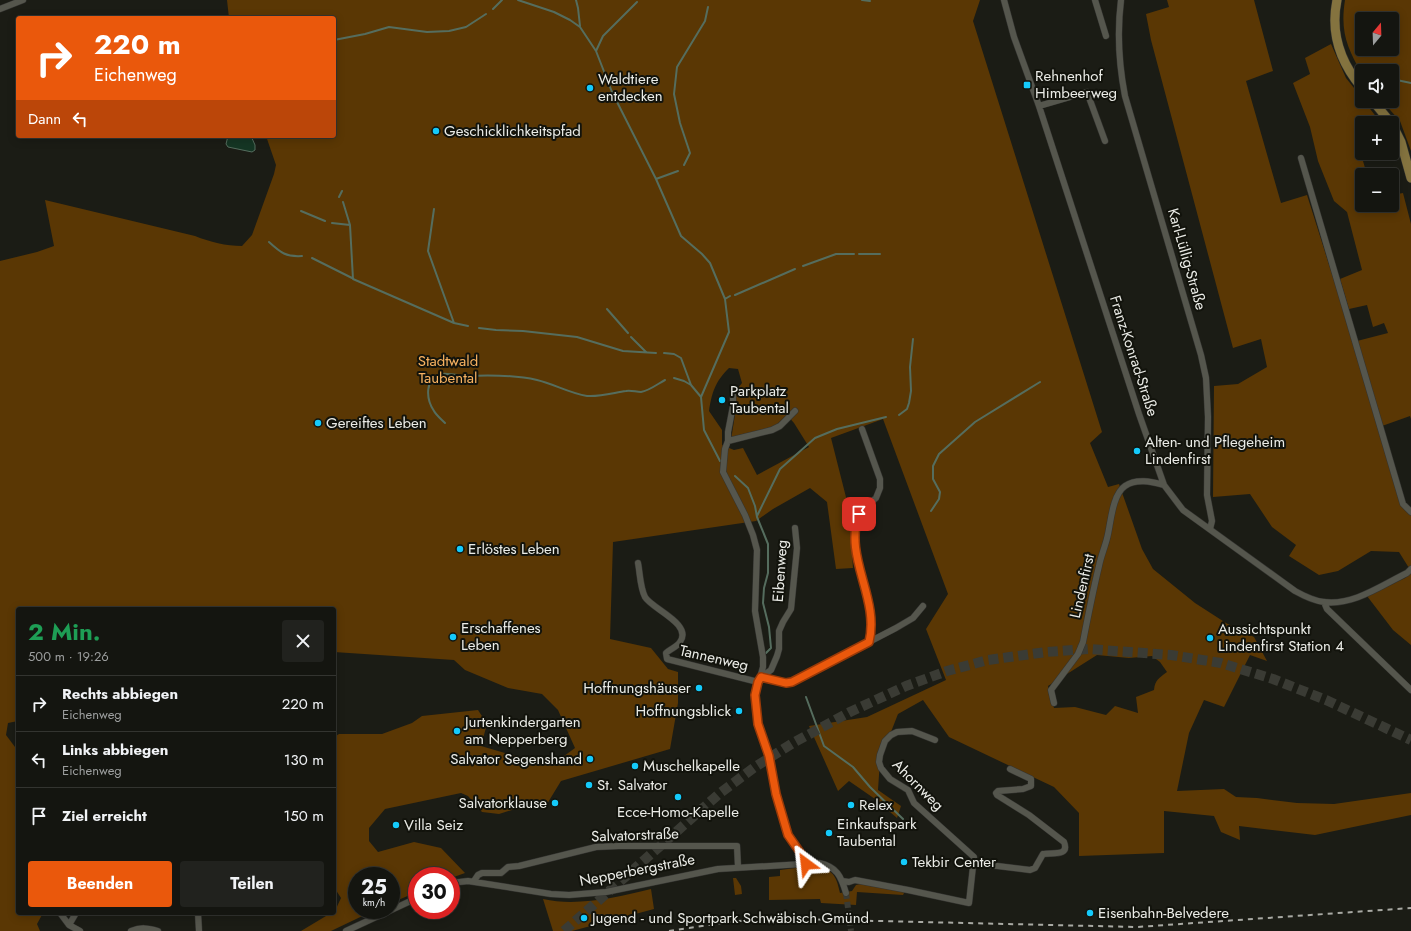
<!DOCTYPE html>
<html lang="de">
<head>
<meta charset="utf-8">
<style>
	body { margin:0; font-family:Jost,sans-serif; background:#21221e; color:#f1f3f6; height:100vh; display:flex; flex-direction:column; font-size:15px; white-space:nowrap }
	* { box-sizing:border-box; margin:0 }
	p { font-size:13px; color:#9d9f9f }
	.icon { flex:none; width:22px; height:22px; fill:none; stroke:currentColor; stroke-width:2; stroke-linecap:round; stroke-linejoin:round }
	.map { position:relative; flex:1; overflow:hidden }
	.drawer { position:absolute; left:16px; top:607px; width:320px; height:308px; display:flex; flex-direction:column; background:#141510; border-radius:4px; box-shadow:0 2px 10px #0003,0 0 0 1px #333430 }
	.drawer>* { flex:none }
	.top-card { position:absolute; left:16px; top:16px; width:320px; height:122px; border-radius:4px; box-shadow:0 2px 10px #0003,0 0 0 1px #333430; background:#ea580c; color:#fff; overflow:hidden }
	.needle { width:26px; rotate:19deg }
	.fabs { position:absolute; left:1355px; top:12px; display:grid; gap:8px }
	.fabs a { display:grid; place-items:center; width:44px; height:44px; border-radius:4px; background:#141510; box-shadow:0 2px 10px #0003,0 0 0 1px #333430; font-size:20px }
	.speed { position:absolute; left:348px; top:867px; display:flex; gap:8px; font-size:20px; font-weight:700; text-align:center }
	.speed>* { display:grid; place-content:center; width:52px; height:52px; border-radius:50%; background:#141510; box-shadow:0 2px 10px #0003,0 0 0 1px #333430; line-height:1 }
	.speed small { font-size:10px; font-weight:400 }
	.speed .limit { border:6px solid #d22; background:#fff; color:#111 }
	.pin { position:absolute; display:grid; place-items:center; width:34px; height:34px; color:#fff; margin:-17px; border-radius:8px; box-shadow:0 2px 6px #0006 }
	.me { position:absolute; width:44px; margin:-22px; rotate:330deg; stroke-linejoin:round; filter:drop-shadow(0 0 3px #0008) }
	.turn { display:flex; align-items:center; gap:14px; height:84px; padding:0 12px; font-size:18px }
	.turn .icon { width:52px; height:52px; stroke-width:2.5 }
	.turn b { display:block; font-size:28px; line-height:34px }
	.then { display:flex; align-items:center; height:38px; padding:0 12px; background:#0003; gap:8px; font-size:15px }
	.round { display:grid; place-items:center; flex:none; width:42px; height:42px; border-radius:4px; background:#21221e }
	.overview { display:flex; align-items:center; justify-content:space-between; height:68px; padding:0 12px }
	h1 { font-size:24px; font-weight:700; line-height:30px; color:#1e9e55 }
	.button { display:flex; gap:8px; margin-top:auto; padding:8px 12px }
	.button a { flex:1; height:46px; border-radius:4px; background:#ea580c; color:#fff; font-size:16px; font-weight:700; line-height:46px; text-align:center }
	.button a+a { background:#21221e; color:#f1f3f6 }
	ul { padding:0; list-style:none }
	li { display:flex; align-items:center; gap:12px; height:56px; padding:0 12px; border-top:1px solid #333430 }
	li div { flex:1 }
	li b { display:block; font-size:15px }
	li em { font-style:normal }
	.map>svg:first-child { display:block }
	.green { fill:#5a3704; fill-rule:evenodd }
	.water { fill:#153624; stroke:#556d5e }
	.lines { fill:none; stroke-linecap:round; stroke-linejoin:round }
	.stream { stroke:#556d5e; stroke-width:2 }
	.minor-tunnel { stroke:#3a3b34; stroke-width:6; stroke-dasharray:6 3; stroke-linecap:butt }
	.trunk-tunnel { stroke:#3a3b34; stroke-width:10; stroke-dasharray:10 5; stroke-linecap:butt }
	.minor-casing { stroke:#343431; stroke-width:7 }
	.primary-casing { stroke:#343431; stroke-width:10 }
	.minor { stroke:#55564d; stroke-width:6 }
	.primary { stroke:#84733f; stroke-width:9 }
	.rail { stroke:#a8a9a3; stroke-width:2; stroke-dasharray:5 5; stroke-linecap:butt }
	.route-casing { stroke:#983908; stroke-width:10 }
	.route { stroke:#ea580c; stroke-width:7 }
	.poi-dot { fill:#14cafb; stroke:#12130c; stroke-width:1.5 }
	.labels { text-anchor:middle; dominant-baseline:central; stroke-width:4; stroke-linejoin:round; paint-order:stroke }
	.poi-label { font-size:15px; fill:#ebece7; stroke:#12130c; text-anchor:start }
	.street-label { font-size:15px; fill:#ebece7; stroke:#12130c }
	.park-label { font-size:15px; fill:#f8b261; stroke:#12130c }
</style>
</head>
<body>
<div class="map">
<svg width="1411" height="931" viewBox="0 0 1411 931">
	<rect width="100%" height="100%" fill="#1b1c15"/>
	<path class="green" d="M227,0H980L973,21L1102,432L1090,443L1108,487L1119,484L1142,549L1153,569L1195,603L1226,623L1254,637L1267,661L1250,655L1224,707L1204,700L1189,733L1177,791L1224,789L1236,797L1257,798L1297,803L1334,804L1411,793V815L1315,835L1239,826L1240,840L1221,832L1214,816L1164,811V853L1079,856V813L1054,787L949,737L923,700L898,714L880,760L878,790L901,806L897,818L875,799L849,781L838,791L809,726L867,717L946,680L926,629L948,594L883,419L831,438L849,509L853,568L836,569L827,502L810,488L773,509L756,521L613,542L610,639L651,648L668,669L678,672V703L670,749L561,781L547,804L539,807L512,810L499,814L482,812L468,796L461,793L385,809L369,828V841L378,852L414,842L441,848L465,873L451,878V876H417V892L391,903V876H357V910H375L331,931H301L331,913H334L341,898L334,887V737L339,734H382L412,723L422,716L478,710L487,724L481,746L519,757L560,759L575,748L558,710L542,694L508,688L465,670L454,660L334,652V609H18V721L8,723L6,735L18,751V913H43L37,924L40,931H0V261L37,252L54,246L45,200L195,236C210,242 226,246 242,246L252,235L274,174L276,165L266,136H334V18H229ZM729,368L738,369L742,383L735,392L736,408L731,440L772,429L787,415L794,423L809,447L757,475L743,448L734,450L722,445V430L709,411C712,392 715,382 729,368ZM1097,655L1129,658L1152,656L1160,662L1167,672C1159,678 1155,680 1154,690L1136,697L1138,713L1115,706L1106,715L1075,707L1054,708L1048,686Z
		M1167,0H1254L1273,71L1246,81L1281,203L1307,195L1345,315L1397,488L1411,514V566L1409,568L1399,552L1371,551L1338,571L1319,575L1289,556L1296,545L1272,527L1250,494L1213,497L1214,386L1238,384L1267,367L1261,339L1233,348L1151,40L1146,14L1169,7Z
		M1345,0H1411V151L1400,121L1382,101H1392V71H1362V74C1347,47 1340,32 1345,0ZM1362,19H1392V49H1362Z
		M1331,44L1346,78L1362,98V101H1364L1381,123H1362V145L1359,147L1367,175H1362V205H1392V195L1403,193L1411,224V419L1410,416L1382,426L1357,341L1388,333L1384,323L1373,327L1367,305L1349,309L1340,279L1362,270L1347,212L1334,201L1318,161L1310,127L1293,83L1310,74L1305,58Z
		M1411,573V645L1393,630L1367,596L1405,578Z
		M811,866C832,868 836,874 840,893L852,891L856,885L860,884L905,891L903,895L857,892L856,905L821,903L820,899L769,900V877L780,876V870Z
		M733,878H736L741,886L742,894L735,895Z
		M651,889L654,909L572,931H553L543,899C577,907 618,897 651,889Z"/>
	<path class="water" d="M228,136H251L255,145V150L252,152L228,147L226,144Z"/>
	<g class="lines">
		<path class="stream" d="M518,0L554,12L570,20L580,27L596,51L612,92L656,179L681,236L702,254L710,263L725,299L729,332L701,397L704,430L720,461
			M576,0L578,8L580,26
			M862,0L870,1
			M493,9L502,0
			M334,40L365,34L389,27L427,32L449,31L466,27L486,14
			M596,51L603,36L637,2
			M1358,71L1362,72
			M1392,79L1411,83
			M684,165L690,153L680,123L674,94L677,67L705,21L708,7
			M656,179L678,171
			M339,197L342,191
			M343,202L350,225L353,279L454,323L468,326
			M434,209L428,251L454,323
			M301,211L325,221
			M332,223L350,225
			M269,242C281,253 286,257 302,256
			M859,254H880
			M312,258L352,278
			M803,266L836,254H854
			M735,295L795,269
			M725,299L730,296
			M607,309L628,333
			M479,328L496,330L523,331L577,337L623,351L656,353
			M631,337L646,352
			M664,353L674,354L681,358L691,385L701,397
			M467,376C489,375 515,375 537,380C554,384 569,393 587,396C600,397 613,393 626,391C631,390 636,392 641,392C649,391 659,383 665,380
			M674,378L684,381L691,385
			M899,415L907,409L909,403L911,391L910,367L913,339
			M445,423C441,419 436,415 434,411C426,399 424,378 442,374C446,373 453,375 458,375
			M735,476L748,488L755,506L757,517L768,544V573L764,588L763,603L769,627L771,648L766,653
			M931,511L939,499L940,492L933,479V466L939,454L975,422L1040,382
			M757,516L780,469L815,438L837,429L886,417
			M806,697L824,746L853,767L870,787L903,819"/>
		<path class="minor-tunnel" d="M846,893L851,931"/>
		<path class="trunk-tunnel" d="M564,931L719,794L755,767L793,743L850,712L906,686L947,671L988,660L1046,652L1088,649L1171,655L1221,663L1273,679L1326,700L1411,740"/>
		<defs>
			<path id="minor" d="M1004,0L1014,37L1039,106L1139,414L1164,485L1183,510L1295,591C1304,596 1314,601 1324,602C1353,606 1382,585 1407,573L1411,569
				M1095,0L1106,36
				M1121,0C1117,32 1119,65 1125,96L1201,355L1206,378L1208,417L1207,495L1212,521L1210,529
				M0,9L23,0
				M1039,106L1087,92L1105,141
				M1301,158L1403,504L1411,512
				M733,393V406L728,432V441L725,449L723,472L745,515L753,535L757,550L755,611L763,657V667L755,695L756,710L758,724L769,756L776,794L788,835L804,858L805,863
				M862,429L880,479V488L876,498L865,507L859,514L855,523V535L857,559L868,597L871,632L869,642
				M728,441L772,430L780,426L795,411
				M638,563C640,573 640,587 645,597C652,609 693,624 680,642C677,647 670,649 666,653L667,659L758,682
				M1324,602L1327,609L1411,690
				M761,677L786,683L792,682L896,628L913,618L923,606
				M761,677L771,670L777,656L779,649V631L783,622L791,609L797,548L795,528
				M1054,703L1051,690L1078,654L1083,642C1088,616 1093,591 1099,566C1101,555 1106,545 1108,534C1111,520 1113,494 1125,486C1137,478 1152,482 1164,485
				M973,863L1030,870L1035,868L1043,854C1051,852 1070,857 1064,842L1029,815L997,795L996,793L998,791L1023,789L1031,786V779L1010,769
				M474,881L478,875L482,873H501L508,867L519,866L596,847L619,846H737L738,867
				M842,881L849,882L855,880L908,890L969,903L974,857L914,803L908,790L890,779L881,768L879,762L880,755L885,741L891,735L897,732L912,731L935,740
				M451,883L468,881L551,894L569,895L606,892L718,869L819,863C837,867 841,876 846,893
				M60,913L69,925
				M76,913L69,925L80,931
				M198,913L199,931
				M131,931C141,927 148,928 158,931
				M346,931L417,898"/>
			<path id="primary" d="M1337,0C1330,34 1340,62 1362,88
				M1373,101L1391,123
				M1392,124L1401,142L1411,178"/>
		</defs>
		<use href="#minor" class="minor-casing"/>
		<use href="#primary" class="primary-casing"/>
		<use href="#minor" class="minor"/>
		<use href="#primary" class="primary"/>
		<path class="rail" d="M669,931L736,921L792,919L1137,927L1411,908"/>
	</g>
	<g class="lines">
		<defs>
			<path id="route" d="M806,864L804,858L788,835L776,794L769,756L758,724L755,695L758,682L761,677L786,683L792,682L869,642C880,598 843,557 859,514"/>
		</defs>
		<use href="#route" class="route-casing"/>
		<use href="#route" class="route"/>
	</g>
	<g class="poi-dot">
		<rect x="1023" y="81" width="8" height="8" rx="2"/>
		<circle cx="590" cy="88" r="4"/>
		<circle cx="436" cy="131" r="4"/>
		<circle cx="722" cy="400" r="4"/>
		<circle cx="318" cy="423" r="4"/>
		<circle cx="1137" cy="451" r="4"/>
		<circle cx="460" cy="549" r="4"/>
		<circle cx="453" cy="637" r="4"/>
		<circle cx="1210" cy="638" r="4"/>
		<circle cx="699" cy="688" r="4"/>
		<circle cx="739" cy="711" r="4"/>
		<circle cx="457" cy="731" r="4"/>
		<circle cx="590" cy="759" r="4"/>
		<circle cx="635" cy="766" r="4"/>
		<circle cx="589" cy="785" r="4"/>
		<circle cx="678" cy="797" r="4"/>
		<circle cx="555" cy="803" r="4"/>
		<circle cx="851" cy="805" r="4"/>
		<circle cx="396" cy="825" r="4"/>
		<circle cx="829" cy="833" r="4"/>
		<circle cx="904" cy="862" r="4"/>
		<circle cx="1090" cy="913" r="4"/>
		<circle cx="584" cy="918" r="4"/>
	</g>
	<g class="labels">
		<g class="poi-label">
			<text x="1035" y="76">Rehnenhof<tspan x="1035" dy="17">Himbeerweg</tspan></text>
			<text x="598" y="79">Waldtiere<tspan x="598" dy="17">entdecken</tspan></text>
			<text x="444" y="131">Geschicklichkeitspfad</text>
			<text x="730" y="391">Parkplatz<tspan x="730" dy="17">Taubental</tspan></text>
			<text x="326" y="423">Gereiftes Leben</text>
			<text x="1145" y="442">Alten- und Pflegeheim<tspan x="1145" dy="17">Lindenfirst</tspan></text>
			<text x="468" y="549">Erlöstes Leben</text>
			<text x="461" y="628">Erschaffenes<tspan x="461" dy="17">Leben</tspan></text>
			<text x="1218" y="629">Aussichtspunkt<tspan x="1218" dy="17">Lindenfirst Station 4</tspan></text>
			<text x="691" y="688" text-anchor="end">Hoffnungshäuser</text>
			<text x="731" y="711" text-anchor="end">Hoffnungsblick</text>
			<text x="465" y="722">Jurtenkindergarten<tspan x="465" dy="17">am Nepperberg</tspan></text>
			<text x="582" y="759" text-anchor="end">Salvator Segenshand</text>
			<text x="643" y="766">Muschelkapelle</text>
			<text x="597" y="785">St. Salvator</text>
			<text x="547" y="803" text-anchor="end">Salvatorklause</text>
			<text x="859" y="805">Relex</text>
			<text x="678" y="812" text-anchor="middle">Ecce-Homo-Kapelle</text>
			<text x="837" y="824">Einkaufspark<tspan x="837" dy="17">Taubental</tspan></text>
			<text x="404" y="825">Villa Seiz</text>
			<text x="912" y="862">Tekbir Center</text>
			<text x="1098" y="913">Eisenbahn-Belvedere</text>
			<text x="592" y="918">Jugend - und Sportpark Schwäbisch Gmünd</text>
		</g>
		<g class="street-label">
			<text transform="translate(1187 259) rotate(74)">Karl-Lüllig-Straße</text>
			<text transform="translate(1134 356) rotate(72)">Franz-Konrad-Straße</text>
			<text transform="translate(780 571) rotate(-86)">Eibenweg</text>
			<text transform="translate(1082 586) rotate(-77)">Lindenfirst</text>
			<text transform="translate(714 658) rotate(13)">Tannenweg</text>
			<text transform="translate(918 785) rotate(45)">Ahornweg</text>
			<text transform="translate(635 835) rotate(-2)">Salvatorstraße</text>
			<text transform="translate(637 870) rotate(-11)">Nepperbergstraße</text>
		</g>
		<g class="park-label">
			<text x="448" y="361">Stadtwald<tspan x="448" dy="17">Taubental</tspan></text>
		</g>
	</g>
</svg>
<div class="fabs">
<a><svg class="needle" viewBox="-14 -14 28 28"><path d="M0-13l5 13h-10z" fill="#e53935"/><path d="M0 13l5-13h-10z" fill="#9d9f9f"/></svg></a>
<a><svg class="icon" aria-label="sound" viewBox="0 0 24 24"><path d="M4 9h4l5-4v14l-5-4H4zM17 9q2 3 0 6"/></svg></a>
<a>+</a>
<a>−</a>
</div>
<div class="speed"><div>25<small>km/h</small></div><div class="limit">30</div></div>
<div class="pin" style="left:859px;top:514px;background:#d93025"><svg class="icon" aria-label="arrive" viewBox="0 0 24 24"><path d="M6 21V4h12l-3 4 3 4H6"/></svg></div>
<svg class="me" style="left:806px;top:864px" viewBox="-20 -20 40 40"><path d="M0-17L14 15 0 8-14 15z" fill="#ea580c" stroke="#fff" stroke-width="4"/></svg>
<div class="top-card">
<div class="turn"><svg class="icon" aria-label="right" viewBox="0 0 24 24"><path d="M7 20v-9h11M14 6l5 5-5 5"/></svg><div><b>220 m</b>Eichenweg</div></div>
<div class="then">Dann<svg class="icon" aria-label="left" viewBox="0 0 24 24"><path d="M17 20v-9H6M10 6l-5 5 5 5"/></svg></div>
</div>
<section class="drawer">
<div class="overview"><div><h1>2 Min.</h1><p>500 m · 19:26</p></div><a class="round"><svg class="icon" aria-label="close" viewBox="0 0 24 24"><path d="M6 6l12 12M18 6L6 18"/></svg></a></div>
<ul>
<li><svg class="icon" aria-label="right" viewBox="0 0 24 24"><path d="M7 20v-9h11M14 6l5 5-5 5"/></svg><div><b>Rechts abbiegen</b><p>Eichenweg</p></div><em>220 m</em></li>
<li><svg class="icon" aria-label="left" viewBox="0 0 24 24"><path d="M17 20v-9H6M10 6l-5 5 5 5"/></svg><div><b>Links abbiegen</b><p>Eichenweg</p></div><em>130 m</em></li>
<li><svg class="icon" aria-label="arrive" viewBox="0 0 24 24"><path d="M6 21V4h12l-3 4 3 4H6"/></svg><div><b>Ziel erreicht</b></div><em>150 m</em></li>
</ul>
<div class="button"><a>Beenden</a><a>Teilen</a></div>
</section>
</div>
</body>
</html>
